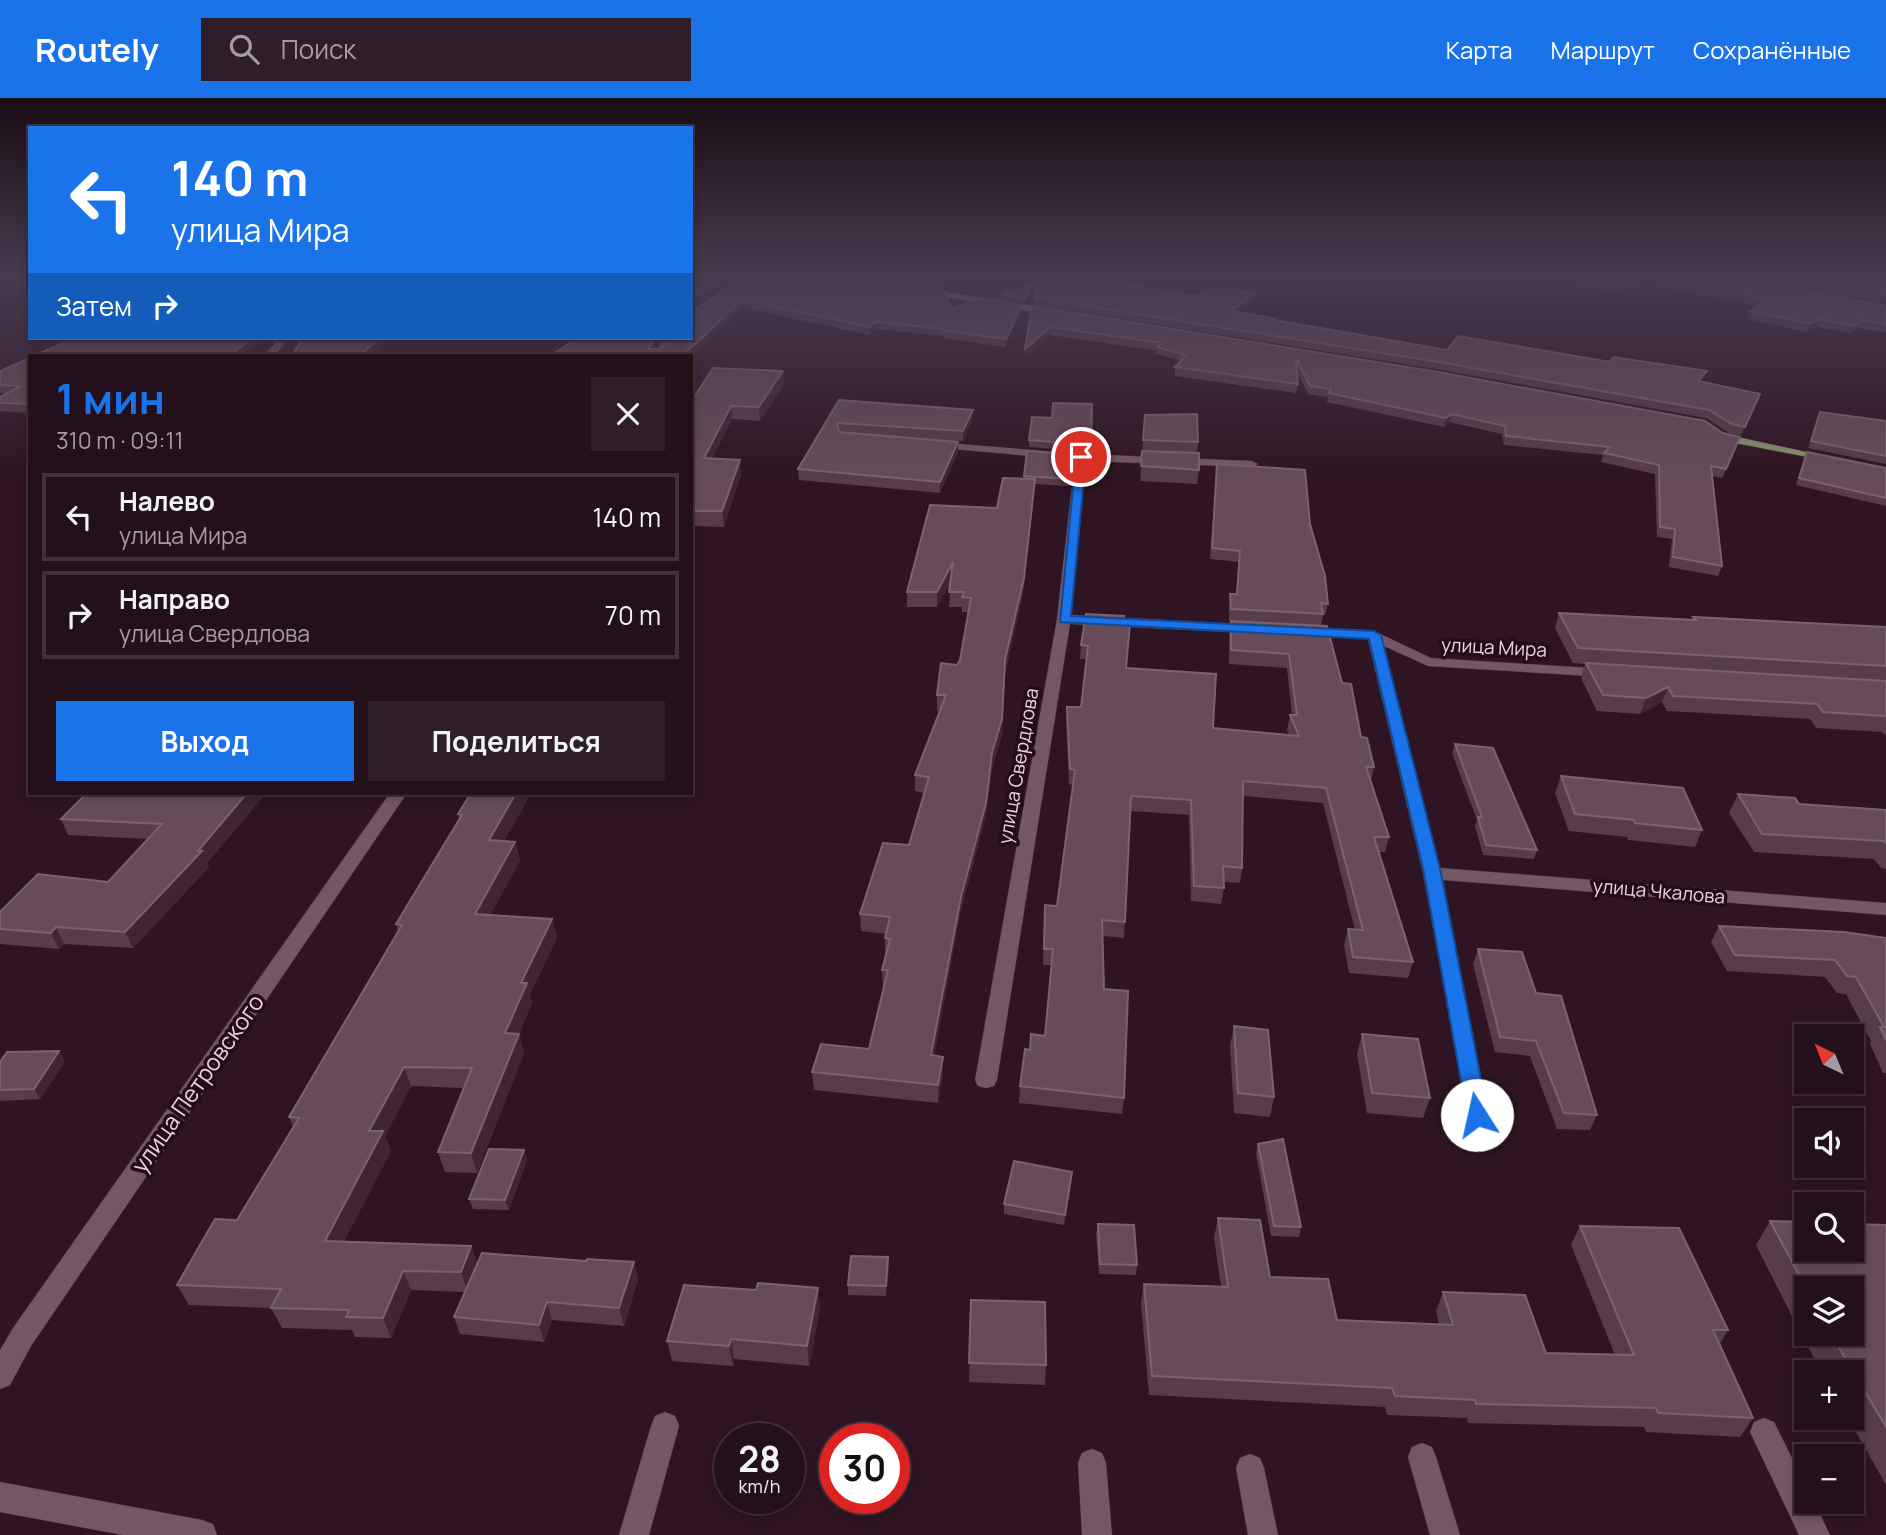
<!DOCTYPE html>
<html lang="ru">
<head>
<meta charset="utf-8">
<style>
	body { margin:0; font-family:Manrope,sans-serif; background:#2f1e27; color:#f1f3f6; height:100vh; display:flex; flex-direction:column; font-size:26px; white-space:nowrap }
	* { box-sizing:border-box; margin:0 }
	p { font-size:23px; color:#a39da2 }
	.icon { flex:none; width:38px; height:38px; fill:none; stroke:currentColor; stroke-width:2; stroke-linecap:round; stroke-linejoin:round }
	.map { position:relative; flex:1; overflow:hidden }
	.panel { position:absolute; left:28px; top:256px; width:665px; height:441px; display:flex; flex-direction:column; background:#23101a; border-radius:0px; box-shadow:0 4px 10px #0003,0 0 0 2px #403039 }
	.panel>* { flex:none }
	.guide { position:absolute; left:28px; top:28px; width:665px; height:214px; border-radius:0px; box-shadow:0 4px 10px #0003,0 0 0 2px #403039; background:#1a73e8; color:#fff; overflow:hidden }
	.needle { width:46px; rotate:317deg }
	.controls { position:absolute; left:1794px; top:926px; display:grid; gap:14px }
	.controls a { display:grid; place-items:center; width:70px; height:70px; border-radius:0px; background:#23101a; box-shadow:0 4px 10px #0003,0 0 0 2px #403039; font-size:35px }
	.speed { position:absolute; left:714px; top:1325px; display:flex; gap:14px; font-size:35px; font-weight:700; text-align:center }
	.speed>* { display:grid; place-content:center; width:91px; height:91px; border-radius:50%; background:#23101a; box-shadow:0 4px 10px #0003,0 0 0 2px #403039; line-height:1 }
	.speed small { font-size:18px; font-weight:400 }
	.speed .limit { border:10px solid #d22; background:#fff; color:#111 }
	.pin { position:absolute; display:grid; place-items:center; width:60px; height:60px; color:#fff; margin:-30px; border:4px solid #fff; border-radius:50%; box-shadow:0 2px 7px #0007 }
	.me { position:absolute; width:77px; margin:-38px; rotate:350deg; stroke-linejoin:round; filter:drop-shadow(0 0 5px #0008) }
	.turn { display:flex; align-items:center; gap:24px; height:147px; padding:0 28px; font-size:32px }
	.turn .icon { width:91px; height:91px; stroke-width:2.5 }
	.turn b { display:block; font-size:49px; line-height:60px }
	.then { display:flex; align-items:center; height:66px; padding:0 28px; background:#0003; gap:14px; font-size:26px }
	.round { display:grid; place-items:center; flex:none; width:74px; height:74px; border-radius:0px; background:#2f1e27 }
	.headline { display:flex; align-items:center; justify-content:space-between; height:119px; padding:0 28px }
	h1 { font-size:42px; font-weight:700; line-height:52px; color:#1a73e8 }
	.action { display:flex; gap:14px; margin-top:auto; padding:14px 28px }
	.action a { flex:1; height:80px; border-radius:0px; background:#1a73e8; color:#fff; font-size:28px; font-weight:700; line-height:80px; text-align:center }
	.action a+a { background:#2f1e27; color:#f1f3f6 }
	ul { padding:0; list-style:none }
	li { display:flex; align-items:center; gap:21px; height:88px; margin:0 14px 10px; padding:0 14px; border:4px solid #403039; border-radius:0px }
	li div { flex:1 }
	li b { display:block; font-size:26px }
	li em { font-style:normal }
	header { display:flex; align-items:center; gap:42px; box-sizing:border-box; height:98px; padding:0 35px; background:#1a73e8; color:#fff }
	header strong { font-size:33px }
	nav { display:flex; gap:38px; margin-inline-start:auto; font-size:24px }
	.search { width:490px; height:63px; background:#2f1e27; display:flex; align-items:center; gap:18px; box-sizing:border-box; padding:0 24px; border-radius:0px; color:#a39da2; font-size:26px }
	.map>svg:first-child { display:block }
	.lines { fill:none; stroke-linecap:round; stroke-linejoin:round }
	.minor-casing { stroke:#44303a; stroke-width:1 }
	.secondary-casing { stroke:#44303a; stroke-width:1 }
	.primary-casing { stroke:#44303a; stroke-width:1 }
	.minor { fill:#755665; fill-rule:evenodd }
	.secondary { fill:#755665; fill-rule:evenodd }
	.primary { fill:#85946a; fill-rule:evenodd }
	.wall { fill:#573c49; fill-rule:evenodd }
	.shaded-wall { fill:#402533 }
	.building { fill:#664c59; stroke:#7a626e; stroke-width:2 }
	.route { fill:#1a73e8; stroke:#114b97; stroke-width:2 }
	.labels { text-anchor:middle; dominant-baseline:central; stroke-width:7; stroke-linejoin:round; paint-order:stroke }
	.street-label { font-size:19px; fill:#e7d5dd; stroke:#250c1a }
	.near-street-label { font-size:23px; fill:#e7d5dd; stroke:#250c1a }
</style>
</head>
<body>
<header>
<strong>Routely</strong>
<div class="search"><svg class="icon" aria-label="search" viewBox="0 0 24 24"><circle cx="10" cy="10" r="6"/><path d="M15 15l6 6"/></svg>Поиск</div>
<nav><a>Карта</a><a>Маршрут</a><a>Сохранённые</a></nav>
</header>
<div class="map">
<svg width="1886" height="1437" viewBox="0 0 1886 1437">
	<rect width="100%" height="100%" fill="#2f1523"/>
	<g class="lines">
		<defs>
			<path id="minor" d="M279,240H289L275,257H265Z
				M666,240H676L661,257H651Z
				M935,344L1081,356L1252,363L1258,366L1252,369L1086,363L1071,517L1253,527L1260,531L1253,535L1070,526L997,982L994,988L986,990L978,988L975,982L1057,521L1075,362L931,349L929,347Z
				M1305,529L1374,533L1431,560L1606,571L1613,575L1606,579L1428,568L1384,548L1440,770L1886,805V817L1443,782L1488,1017L1485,1023L1477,1026L1469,1023L1423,775L1368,541L1300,536V530Z
				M390,695H407L31,1248L10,1287L0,1291V1252L13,1230Z
				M665,1314L675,1318L679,1328L649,1437H619L651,1328L655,1318Z
				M1764,1320L1774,1324L1806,1388V1404H1814L1830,1437H1799L1750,1334L1754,1324Z
				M1422,1345L1432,1349L1436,1359L1460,1437H1430L1408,1359L1412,1349Z
				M1092,1351L1102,1355L1106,1365L1112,1437H1082L1078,1365L1082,1355Z
				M1250,1356L1260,1360L1264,1370L1278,1437H1248L1236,1370L1240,1360Z"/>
			<path id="secondary" d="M0,1384L202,1422L213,1426L217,1437H123L0,1414Z"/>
			<path id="primary" d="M925,191L1053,211L1057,214L1053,217L922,195Z
				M1719,333L1728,337L1834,360L1828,363L1725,343L1714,336Z"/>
		</defs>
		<use href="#minor" class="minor-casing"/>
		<use href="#secondary" class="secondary-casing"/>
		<use href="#primary" class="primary-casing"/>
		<use href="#minor" class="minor"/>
		<use href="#secondary" class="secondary"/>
		<use href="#primary" class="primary"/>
	</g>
	<path class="wall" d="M745,177H939L942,185V192L869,180L951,211L1022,207L1021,214L1005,249L944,240V238L875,231L870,237L743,210L691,258V257L577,240H663L655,251H662Z
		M1529,177H1886V205L1767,186L1886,208V235L1858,230L1851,236L1817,229L1807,234L1747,221L1750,213L1760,208L1654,188L1657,180L1619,196L1529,178Z
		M1031,192L1025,205L1001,202V196Z
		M1196,198L1256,202L1238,214L1276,223L1447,252L1704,281L1702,283L1760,296L1741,337L1729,335L1706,320L1437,271L1033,207L1034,200Z
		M1032,208L1737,348L1722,380L1712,378L1722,468L1718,478L1669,469L1672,441L1657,439L1655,376L1601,364L1603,357L1504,347L1502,336L1449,324L1444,329L1327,304L1328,299L1308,296L1297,273L1298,286L1296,295L1175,278V269L1181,263L1156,256L1157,253L1050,237L1025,259Z
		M30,260V315L0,313V299L7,295H0V273Z
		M783,273L784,286L760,323L732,321L712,360L741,376L724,429L691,428V304Z
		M839,302L972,322L963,343L921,341L958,344V354L940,395L799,382L798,371Z
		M1092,306L1090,354L1029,349V342L1052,320Z
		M1820,314L1886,323V366L1808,350Z
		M1145,317L1198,344L1197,355L1199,372L1197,386L1140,383Z
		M1027,353L1073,357L1069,388L1035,386L1023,495L1005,577L1002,637L992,671L985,721L960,816L934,958L943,976L938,1005L814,992L812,974L869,951L884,889H883L882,872L885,858V840L886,836L861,833L860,816L909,747L924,695L915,693V677L940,613H937V597L960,562L969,514H962V509H949L951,483L937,509H907V494L997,410L1024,381Z
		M1807,354L1886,370V408L1796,387Z
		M1217,366L1310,426L1328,506L1325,517H1323L1321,528L1361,639L1374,669L1371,684L1389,739L1385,754H1379L1413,864L1408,880L1349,875L1344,847L1348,831L1355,832L1323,705L1243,698L1242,770L1240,785L1224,784V790L1221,806L1191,803L1189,717L1131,713L1124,840L1103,838L1104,891L1124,1000L1122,1016L1019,1005L1020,988L1030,952L1045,938L1052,867H1043L1044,823L1057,808L1073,687L1069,686L1066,623L1067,609H1081L1087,561H1080L1081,547L1123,526L1126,570L1213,630L1289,637L1287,632L1290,617H1292L1287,570L1229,566V537L1231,523L1319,527L1229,523V508L1230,496H1236L1239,464L1210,461Z
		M1559,515L1692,522L1693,519L1886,529V638L1882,634L1816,630L1810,621L1667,613L1662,604L1640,616L1597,613L1581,580L1585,566L1573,565L1555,530Z
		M1455,646L1537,752L1534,761L1483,757L1475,728L1477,722L1452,655Z
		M1561,678L1702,732L1695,749L1628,742L1627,739L1569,733L1555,695Z
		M87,695H266L207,765L209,769L133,850L64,846L59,851L0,846V814L108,784L148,741L68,737L61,721Z
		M471,695H551L550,697H530L504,743L515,744L520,763L490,817L552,821L557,840L530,896L532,905L519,936L524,955L477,1075L445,1074L438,1054L464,990L411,988L385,1038L391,1053L344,1143L471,1148L477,1165L586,1163L634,1164L638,1181L624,1228L552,1222L544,1244L460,1236L454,1219L465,1194L411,1192L391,1240L355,1239L352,1232L282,1230L271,1210L189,1207L177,1187L237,1122L293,1029L289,1019L398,833L396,826L459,721L458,716Z
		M1738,696L1799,706L1886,712V771L1881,770L1874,761L1754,754L1729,715Z
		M1719,828L1886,840V975H1883L1870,946L1871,943L1846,896L1837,895L1825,879L1727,873L1711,844Z
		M1478,851L1536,895L1597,1017L1590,1032L1557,1031L1530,958L1495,954L1473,866Z
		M1234,928L1274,999L1270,1019L1234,1015L1230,948Z
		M1362,936L1430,1000L1423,1020L1367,1015L1357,956Z
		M65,963L40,1001L0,1003V964Z
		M1258,1046L1301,1129L1299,1139L1271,1138L1256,1056Z
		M524,1052L527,1062L509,1112L473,1111L469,1101Z
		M1071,1084L1064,1127L1004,1116V1106Z
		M1218,1120L1270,1179L1337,1222L1439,1226L1436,1213L1443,1194L1546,1255L1615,1257L1571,1147L1580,1128L1728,1232L1720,1246L1753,1320L1740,1339L1646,1334L1644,1329L1468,1325L1467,1320L1387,1317L1385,1309L1149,1297L1141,1205L1144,1186L1221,1188L1214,1140Z
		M1770,1123L1886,1127V1387L1848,1320H1852V1274H1822L1805,1244L1756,1147ZM1806,1190L1852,1236H1806Z
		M1098,1126L1137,1167L1136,1177L1099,1176L1096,1136Z
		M889,1169L886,1198L848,1197V1187Z
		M971,1202L1046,1267L1045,1287L969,1284Z
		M820,1210L809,1268L734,1261L733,1268L672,1263L667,1243Z"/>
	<path class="shaded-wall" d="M0,177H26L0,188Z
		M727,177H738L691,210V202Z
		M1649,177H1660L1659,179L1619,196L1621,189Z
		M1032,186L1031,192L1025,205V200Z
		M1257,195L1256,202L1229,220L1230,213Z
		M743,202V210L691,258V257H683Z
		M1022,207L1021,214L1005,249L1006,241Z
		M1820,221L1817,229L1807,234L1810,226Z
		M1861,222L1858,230L1851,236L1855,228Z
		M875,224V231L870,237V229Z
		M1051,229L1050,237L1025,259V251Z
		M253,240H266L242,257H229Z
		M379,240H389L371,257L363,255Z
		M656,240H663L650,257L648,251Z
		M783,273L784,286L760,323L759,309Z
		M1707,273L1704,281L1695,291L1698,283Z
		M731,308L732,321L705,374L704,360Z
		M973,312L972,322L963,343V333Z
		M1452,316L1449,324L1444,329L1446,320Z
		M958,344V354L940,395V384Z
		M740,362L741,376L724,429L722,413Z
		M1035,381L1023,495L1005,577L1002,637L992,671L985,721L960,816L931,975V957L1005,562Z
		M953,464V478L937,509V494Z
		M1668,589L1662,604L1640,616L1646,600Z
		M247,695H266L207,765L209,769L133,850L125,834L198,753Z
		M516,695H529L530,697L494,761L489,742Z
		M515,744L520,763L480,835L475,816Z
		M552,821L557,840L530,896L532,905L519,936L524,955L477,1075L471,1055L505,935L521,885Z
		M56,829L64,846L59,851L51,835Z
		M59,953L65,963L40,1001L34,991Z
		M943,959V976L938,1005V987Z
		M404,969L411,988L385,1038L391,1053L334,1163L325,1143L369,1033Z
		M524,1052L527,1062L509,1112L505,1102Z
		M1072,1074L1071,1084L1064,1127L1065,1117Z
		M471,1148L478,1168L468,1194L461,1174Z
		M888,1159L889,1169L886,1198V1188Z
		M634,1164L638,1181L624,1228L619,1210Z
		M403,1173L411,1192L391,1240L383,1220Z
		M818,1190L820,1210L809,1268L807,1248Z
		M547,1204L552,1222L544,1244L539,1227Z
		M731,1241L734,1261L733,1268L729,1248Z"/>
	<path class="building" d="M691,177H727L691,202Z
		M745,177H849L945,194L951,211L983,200L1022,207L1006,241L944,233L945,231L875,224L870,229L743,202L683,257H552L577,240H656L648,251H662L670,240H691V214Z
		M890,177H939L942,185Z
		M1056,177H1069L1196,198L1211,189L1257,195L1230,213L1276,221L1274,222L1447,252L1458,238L1610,264L1613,259L1707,273L1698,283L1760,296L1745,329L1732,326L1709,312L1439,264L1034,200L1036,183Z
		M1560,177H1649L1621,189Z
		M1658,177H1715L1886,208V226L1861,222L1855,228L1820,221L1810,226L1750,213L1772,202L1657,180Z
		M1757,177H1886V197Z
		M1032,186L1025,200L1001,196Z
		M1032,208L1438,274L1705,323L1723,335L1740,339L1726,371L1711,368L1722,468L1673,459L1675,431L1660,429L1659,367L1604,355L1610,349L1506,338L1505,328L1452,316L1446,320L1329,295L1331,291L1310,288L1296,260L1298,286L1175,269L1186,257L1157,249L1161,245L1051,229L1025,251Z
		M75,240H253L229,257H36Z
		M303,240H379L363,255L399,257H292Z
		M30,260V306L0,305V299L21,288L0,287V273Z
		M713,270L783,273L759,309L731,308L704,360L740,362L722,413H691V304Z
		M839,302L973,312L963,333L837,325L839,334L958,344L940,384L798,371Z
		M1053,305L1092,306L1091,347L1029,342L1032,319L1052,320Z
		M1820,314L1886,323V358L1811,343Z
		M1197,316L1198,344L1143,342L1145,317Z
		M1027,353L1073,357L1070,381L1024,378Z
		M1142,353L1199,355V372L1141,368Z
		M1807,354L1886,370V400L1799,380Z
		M1217,366L1305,372L1310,426L1325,478L1328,506L1321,505L1323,516L1231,511L1230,496H1237L1240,453L1212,450Z
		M1003,380L1035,381L1024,480L1005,562L1002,621L992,655L986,705L961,799L931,957L943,959L938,987L812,974L821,946L869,951L888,872H882L890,841L885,840L890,819L860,816L883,745L909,747L929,679L915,677L946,597H937L941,565L957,567L960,562L971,500L962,499L964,494H949L953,464L937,494H907L930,407L997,410Z
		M1559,515L1696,522L1693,519L1886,529V568L1578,550Z
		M1086,516L1124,518L1122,526H1130L1126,570L1216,576L1213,630L1299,638L1290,617H1297L1289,556L1231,552V523L1327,528L1342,585L1351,586L1361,639L1367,640L1374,669H1366L1389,739H1374L1413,864L1353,859L1348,831L1363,832L1326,690L1243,683L1242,770L1223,768L1224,790L1194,788L1191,702L1131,698L1125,824L1102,822L1104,891L1128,893L1124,1000L1020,988L1025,951L1030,952L1031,936L1045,938L1053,851H1044L1045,807L1057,808L1075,672L1070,671L1067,609H1081L1088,548L1081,547Z
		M1586,565L1886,583V618L1823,614L1817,606L1673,598L1668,589L1646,600L1603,597Z
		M1455,646L1493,650L1537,752L1486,747L1478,719H1482Z
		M1561,678L1683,690L1702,732L1635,725L1634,722L1575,716Z
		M87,695H247L198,753H202L125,834L56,829L51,835L0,831V814L38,776L108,784L162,726L61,721Z
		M471,695H516L489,742L515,744L475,816L552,821L521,885H527L505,935L519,936L471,1055L438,1054L472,970L404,969L369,1033H383L325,1143L471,1148L461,1174L403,1173L383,1220L346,1219L349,1212L271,1210L281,1191L177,1187L215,1121L237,1122L299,1020L289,1019L402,827L396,826L462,717L458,716Z
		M1738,696L1795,700L1799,706L1886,712V745L1884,743L1762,736Z
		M1719,828L1844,834L1886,840V942L1880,929H1884L1856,879L1847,878L1835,862L1735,857Z
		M1478,851L1522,854L1536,895L1561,898L1597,1017L1564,1015L1536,943L1500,939Z
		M1234,928L1268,932L1274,999L1238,995Z
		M1362,936L1418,941L1430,1000L1372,995Z
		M59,953L34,991L0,992V964L7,954Z
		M1283,1041L1301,1129L1274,1128L1258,1046Z
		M489,1051L524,1052L505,1102L469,1101Z
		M1014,1063L1072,1074L1065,1117L1004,1106Z
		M1218,1120L1260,1122L1270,1179L1328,1181L1337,1222L1453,1227L1443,1194L1525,1197L1546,1255L1634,1257L1580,1128L1679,1130L1728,1232H1713L1753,1320L1658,1315L1656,1310L1476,1306L1475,1302L1395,1298L1392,1290L1152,1278L1144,1186L1228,1189Z
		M1770,1123L1806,1124V1152H1852V1126L1886,1127V1329L1831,1236H1852V1190H1806Z
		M1098,1126L1134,1127L1137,1167L1100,1166Z
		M482,1155L586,1163L587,1161L634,1164L619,1210L547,1204L539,1227L454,1219Z
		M851,1158L888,1159L886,1188L848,1187Z
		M758,1185L818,1190L807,1248L731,1241L729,1248L667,1243L684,1187L756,1192Z
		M971,1202L1045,1204L1046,1267L969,1265Z"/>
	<linearGradient id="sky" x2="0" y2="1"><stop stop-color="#1a0c13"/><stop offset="0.47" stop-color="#473b50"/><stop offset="1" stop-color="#473b50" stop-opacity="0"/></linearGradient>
	<rect width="1886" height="378" fill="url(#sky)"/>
	<path class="route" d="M1081,356L1086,359L1071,518L1374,533L1381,537L1441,775L1488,1017L1484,1023H1470L1467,1017L1424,775L1369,541L1060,524L1076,359Z"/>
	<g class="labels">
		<g class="street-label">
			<text transform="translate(1494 549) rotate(3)">улица Мира</text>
			<text transform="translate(1018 668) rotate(-80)">улица Свердлова</text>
			<text transform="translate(1659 793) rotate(5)">улица Чкалова</text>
		</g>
		<g class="near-street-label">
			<text transform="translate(197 985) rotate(-55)">улица Петровского</text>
		</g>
	</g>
</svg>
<div class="controls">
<a><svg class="needle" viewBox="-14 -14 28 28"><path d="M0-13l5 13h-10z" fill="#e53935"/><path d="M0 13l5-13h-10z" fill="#a39da2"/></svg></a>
<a><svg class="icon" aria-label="sound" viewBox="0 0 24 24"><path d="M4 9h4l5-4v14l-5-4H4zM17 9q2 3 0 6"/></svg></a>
<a><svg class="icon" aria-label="search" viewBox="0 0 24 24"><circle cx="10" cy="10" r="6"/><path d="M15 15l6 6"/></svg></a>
<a><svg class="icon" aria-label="layers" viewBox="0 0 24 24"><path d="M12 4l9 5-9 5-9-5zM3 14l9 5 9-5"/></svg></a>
<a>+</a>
<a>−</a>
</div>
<div class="speed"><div>28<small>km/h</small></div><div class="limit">30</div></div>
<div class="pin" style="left:1081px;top:359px;background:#d93025"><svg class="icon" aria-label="arrive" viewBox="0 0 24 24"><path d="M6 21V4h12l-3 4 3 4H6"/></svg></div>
<svg class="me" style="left:1477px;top:1017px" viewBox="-20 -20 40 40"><circle r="19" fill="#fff"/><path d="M0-13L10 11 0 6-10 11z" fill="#1a73e8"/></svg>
<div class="guide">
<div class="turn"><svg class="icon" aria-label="left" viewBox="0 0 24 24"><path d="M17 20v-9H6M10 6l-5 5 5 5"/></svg><div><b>140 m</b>улица Мира</div></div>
<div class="then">Затем<svg class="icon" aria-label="right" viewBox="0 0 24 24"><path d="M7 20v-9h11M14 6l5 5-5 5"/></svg></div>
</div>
<section class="panel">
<div class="headline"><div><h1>1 мин</h1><p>310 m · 09:11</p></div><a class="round"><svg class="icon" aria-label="close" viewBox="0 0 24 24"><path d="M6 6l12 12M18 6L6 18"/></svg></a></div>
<ul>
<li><svg class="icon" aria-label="left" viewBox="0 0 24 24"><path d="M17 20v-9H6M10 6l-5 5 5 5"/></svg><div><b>Налево</b><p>улица Мира</p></div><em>140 m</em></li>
<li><svg class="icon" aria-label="right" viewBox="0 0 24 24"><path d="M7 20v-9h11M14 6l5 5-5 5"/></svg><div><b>Направо</b><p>улица Свердлова</p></div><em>70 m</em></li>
</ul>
<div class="action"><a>Выход</a><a>Поделиться</a></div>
</section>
</div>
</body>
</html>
